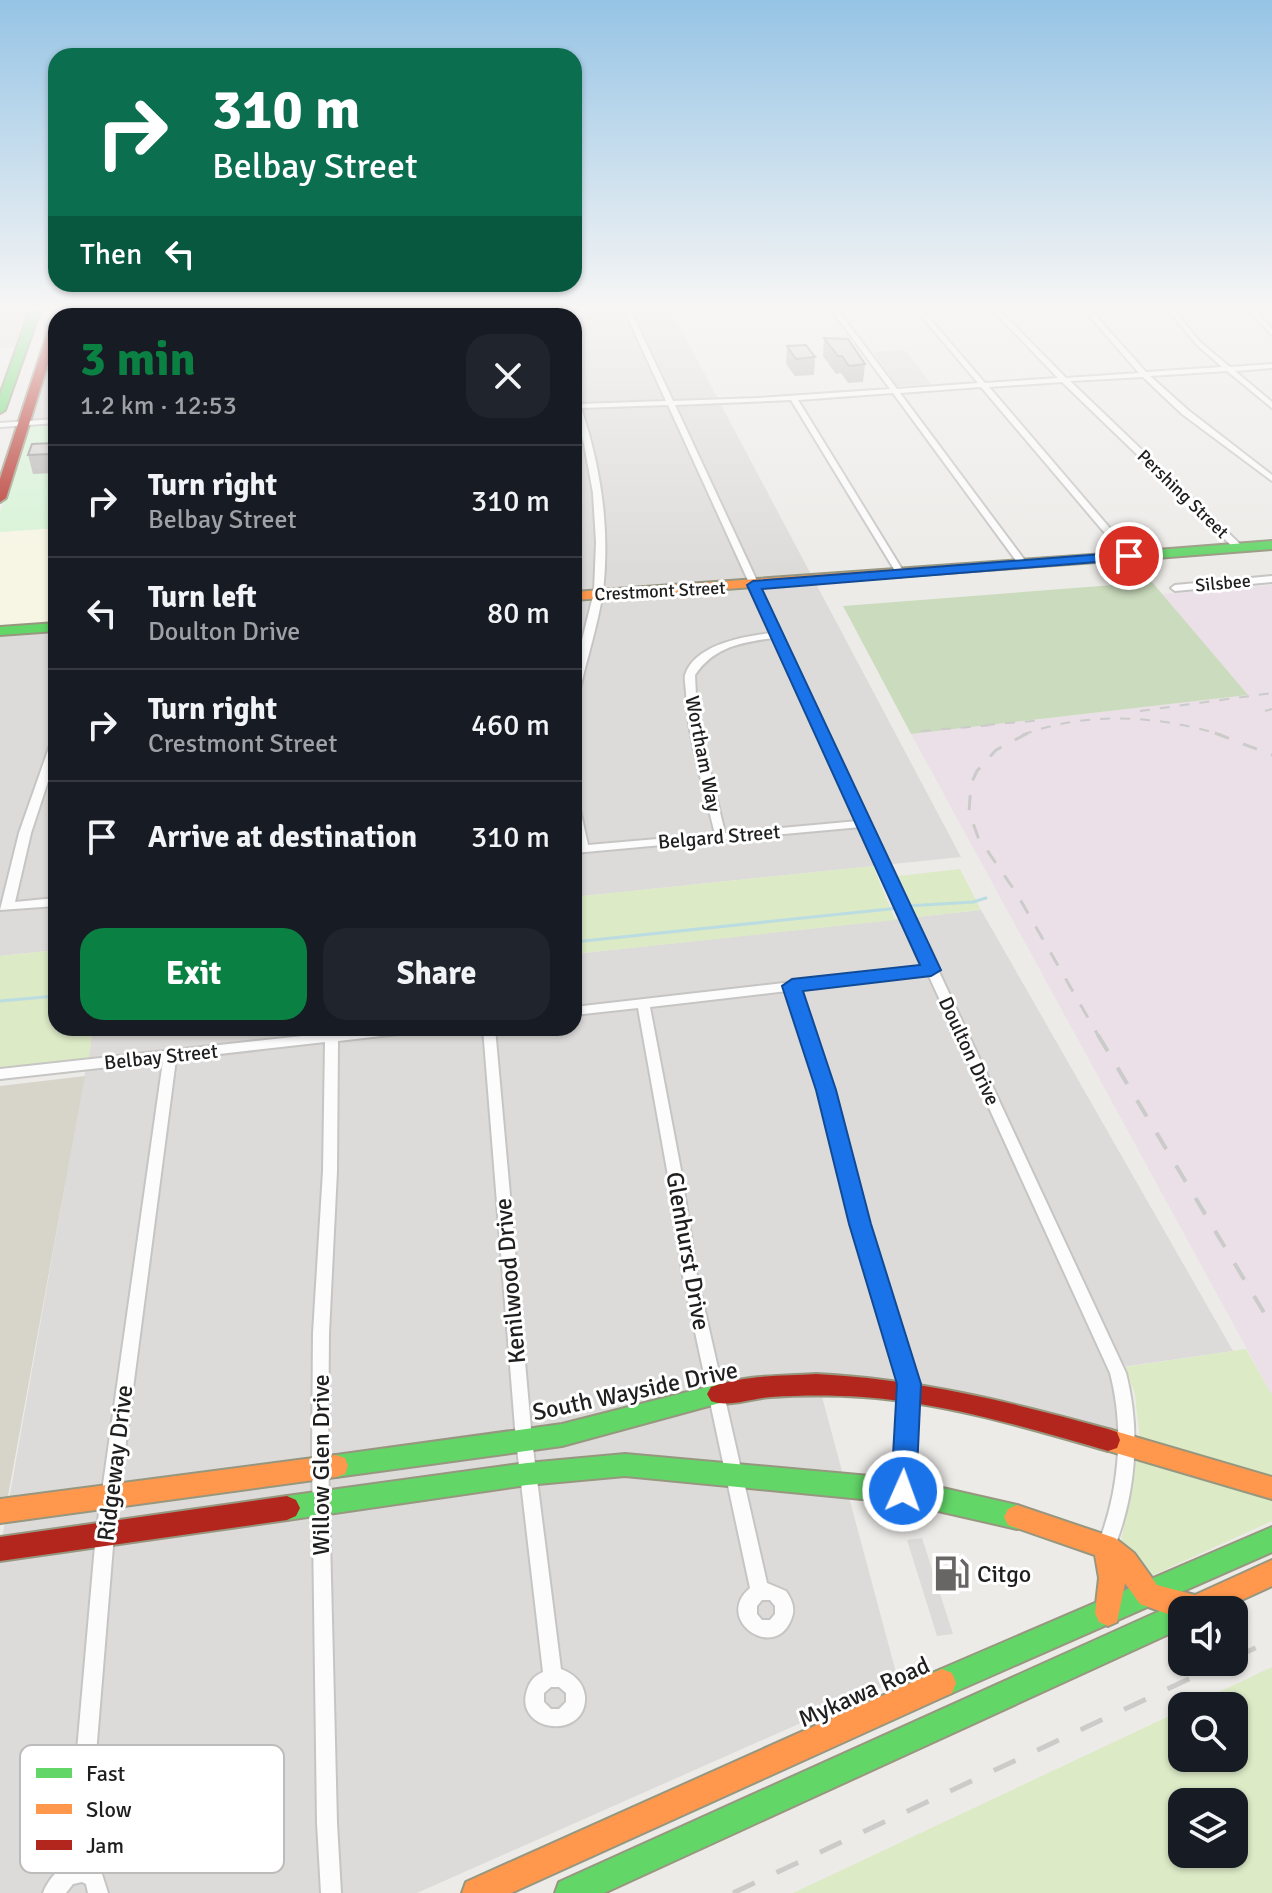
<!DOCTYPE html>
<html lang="en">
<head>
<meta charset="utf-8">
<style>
	body { margin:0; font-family:Signika,sans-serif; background:#20242c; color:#f1f3f6; height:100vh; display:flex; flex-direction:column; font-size:30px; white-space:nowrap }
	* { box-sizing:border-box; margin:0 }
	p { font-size:26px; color:#9ea1a6 }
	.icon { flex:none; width:44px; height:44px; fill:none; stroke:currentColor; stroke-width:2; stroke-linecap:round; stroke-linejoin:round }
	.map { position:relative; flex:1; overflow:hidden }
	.details { position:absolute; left:48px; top:308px; width:534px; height:728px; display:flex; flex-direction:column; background:#171b24; border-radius:24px; box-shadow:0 2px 6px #0004 }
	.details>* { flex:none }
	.banner { position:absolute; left:48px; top:48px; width:534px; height:244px; border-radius:24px; box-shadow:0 2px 6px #0004; background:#0b6e4f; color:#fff; overflow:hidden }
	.fabs { position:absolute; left:1168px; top:1596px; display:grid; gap:16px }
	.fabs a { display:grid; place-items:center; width:80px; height:80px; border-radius:16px; background:#171b24; box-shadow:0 2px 6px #0004; font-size:40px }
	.pin { position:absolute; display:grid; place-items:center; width:68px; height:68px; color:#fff; margin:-34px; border:4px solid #fff; border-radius:50%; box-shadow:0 2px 8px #0007 }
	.me { position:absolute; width:88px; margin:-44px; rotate:2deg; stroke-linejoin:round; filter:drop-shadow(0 0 6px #0008) }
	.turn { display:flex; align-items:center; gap:28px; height:168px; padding:0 32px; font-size:36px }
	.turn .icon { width:104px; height:104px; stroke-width:2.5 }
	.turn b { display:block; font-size:56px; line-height:68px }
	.then { display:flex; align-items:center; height:76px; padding:0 32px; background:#0003; gap:16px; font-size:30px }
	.round { display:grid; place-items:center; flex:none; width:84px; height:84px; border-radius:24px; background:#20242c }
	.head { display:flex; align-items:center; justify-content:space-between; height:136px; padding:0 32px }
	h1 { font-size:48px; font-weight:700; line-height:60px; color:#0b8043 }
	.button { display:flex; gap:16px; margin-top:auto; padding:16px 32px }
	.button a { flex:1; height:92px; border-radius:24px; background:#0b8043; color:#fff; font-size:32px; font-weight:700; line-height:92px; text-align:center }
	.button a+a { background:#20242c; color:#f1f3f6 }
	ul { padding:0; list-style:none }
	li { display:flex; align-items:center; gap:24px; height:112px; padding:0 32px; border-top:2px solid #363941 }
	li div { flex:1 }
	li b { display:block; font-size:30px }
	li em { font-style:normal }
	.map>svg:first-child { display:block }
	.residential { fill:#dcdbd9 }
	.industrial { fill:#ebe0e7 }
	.education { fill:#f7f5e3 }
	.construction { fill:#d7d5c9 }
	.grass { fill:#dceac6; fill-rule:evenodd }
	.forest { fill:#cadcbd }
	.park { fill:#d5f3d4 }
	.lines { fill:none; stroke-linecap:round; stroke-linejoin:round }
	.stream { stroke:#bbdce1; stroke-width:3 }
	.street-casing { stroke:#c6c5c4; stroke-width:4 }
	.fast-casing { stroke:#979780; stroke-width:4 }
	.slow-casing { stroke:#979780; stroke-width:4 }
	.jam-casing { stroke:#979780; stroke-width:4 }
	.street { fill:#fcfcfc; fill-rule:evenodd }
	.fast { fill:#63d668; fill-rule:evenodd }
	.slow { fill:#ff974d; fill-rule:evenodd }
	.jam { fill:#b3261e; fill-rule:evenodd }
	.rail-far3 { stroke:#cbcbca; stroke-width:2; stroke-dasharray:10 10; stroke-linecap:butt }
	.rail-far2 { stroke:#cbcbca; stroke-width:3; stroke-dasharray:15 15; stroke-linecap:butt }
	.rail-far1 { stroke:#cbcbca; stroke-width:4; stroke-dasharray:19 19; stroke-linecap:butt }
	.rail { stroke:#cbcbca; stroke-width:5; stroke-dasharray:24 24; stroke-linecap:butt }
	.wall { fill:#b6b4b2 }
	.shaded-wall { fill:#949291 }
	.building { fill:#d4d1cf; stroke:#949291; stroke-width:2 }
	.route { fill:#1a73e8; stroke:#114b97; stroke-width:2 }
	.labels { text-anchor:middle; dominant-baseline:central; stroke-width:6; stroke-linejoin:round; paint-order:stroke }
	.far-street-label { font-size:18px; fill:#1f1f1f; stroke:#fff }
	.street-label { font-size:20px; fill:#1f1f1f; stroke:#fff }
	.near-street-label { font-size:24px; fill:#1f1f1f; stroke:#fff }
	.near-poi-label { font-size:24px; fill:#1f1f1f; stroke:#fff; text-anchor:start }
	.key { fill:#fff; stroke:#bcbcbc; stroke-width:2 }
	.key-label { font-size:22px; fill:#1f1f1f }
</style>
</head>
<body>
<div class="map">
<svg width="1272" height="1893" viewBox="0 0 1272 1893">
	<rect width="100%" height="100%" fill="#edebe8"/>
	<path class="residential" d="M0,305H32L16,348H0Z
		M68,305H668L961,857L574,897V316H64Z
		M56,343V418L33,419Z
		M905,350L931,384L897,386L873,352Z
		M56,633V950L0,956V637Z
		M981,910L1233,1351L1108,1369L1117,1398L1119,1438L945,1391L817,1378L898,1680L417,1893H0V1550L93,1028H574V954Z
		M922,1538L953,1634L937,1636L907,1540Z"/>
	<path class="industrial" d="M1272,585V1395L911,734L1247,695L1162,594Z"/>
	<path class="education" d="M56,528V623L0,627V532Z"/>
	<path class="construction" d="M85,1076L8,1496L0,1497V1086Z"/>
	<path class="grass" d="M873,866L895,920L574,954V897Z
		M960,869L981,910L917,917L898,876Z
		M56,950V1028H93L89,1058L0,1068V956Z
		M1246,1349L1272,1395V1481L1140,1442L1135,1394L1125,1367Z
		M1138,1461L1272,1498V1521L1149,1577L1121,1544L1133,1467Z
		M1272,1667V1893H793L1182,1710V1758H1234V1706H1189ZM1182,1802H1234V1854H1182Z"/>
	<path class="forest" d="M1152,582L1248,695L911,734L843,606Z"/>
	<path class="park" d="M56,423V528L0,532V513L29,426Z"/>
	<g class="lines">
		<path class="stream" d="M907,906L973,902L986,898
			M574,942L899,908
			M0,1001L56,996"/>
		<defs>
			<path id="street" d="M157,305H163L156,316H150Z
				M236,305H242L237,316H231Z
				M315,305H321L317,316H311Z
				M395,305H401L397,316H391Z
				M473,305H479L477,316H471Z
				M546,305H552L554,316H548Z
				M622,305H628L673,401L758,398L890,389L828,305H834L897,389L978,383L912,305H918L985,383L1058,378L988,305H994L1066,378L1139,373L1080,305H1086L1146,372L1222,367L1196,344L1164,305H1170L1200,342L1230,367L1272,364V368L1235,371L1272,402V408L1227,371L1150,376L1188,410L1272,475V481L1182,414L1143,377L1070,381L1242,546L1243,548L1239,551L1236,550L1062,382L989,387L1132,554V558H1126L981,387L900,393L1026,562V566H1020L893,393L798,400L905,574L901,577L897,574L791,400L675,405L1126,1373C1141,1431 1136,1497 1112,1553L1106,1555L1100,1553L1097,1547C1119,1492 1125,1430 1110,1373L928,974L799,989L833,1090L867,1224L917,1384L911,1491L909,1496L903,1499L897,1496L895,1491L901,1384L853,1224L819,1090L787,991L650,1007L681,1170L697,1276L767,1583L786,1591C792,1600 796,1609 791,1620C774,1662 713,1619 750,1588L683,1276L667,1170L638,1008L574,1015V1007L924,967L861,827L574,853V847L577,846L574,832V802L579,805L588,845L715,834C704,788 688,741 686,693C686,688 684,679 685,675C695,644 745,636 772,633L668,405L581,408C601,467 610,530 603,591C598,626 586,660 579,694L574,697V672L594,592L596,542L593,493L584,444L574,408V395L578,397L580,404L666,401ZM774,638L858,821L725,833L697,716L695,675C714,647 742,642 774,638ZM762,1600H770L775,1606V1614L770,1620H762L757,1614V1606Z
				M1243,305H1249L1272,329V335Z
				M56,419V423L0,427V423Z
				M1272,576V582L1175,591L1171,588L1175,585Z
				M56,739V757L31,833L15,902L56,898V906L0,910L19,833L51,742Z
				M376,1028H422L420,1031L416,1032L338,1041L337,1171L329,1333L328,1456L337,1823L341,1893H321L317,1823L312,1456L313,1333L323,1171L325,1042L176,1059L114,1534L87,1864L101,1871L108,1893H88L86,1884L82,1882L73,1884L66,1893H43C47,1882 56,1870 67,1865L96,1534L163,1061L0,1079V1069Z
				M483,1028H495L532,1440L561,1669C574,1674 583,1682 585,1696C588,1741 513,1733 527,1690C530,1681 534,1676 543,1672L516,1440ZM551,1687H559L566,1693V1702L559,1709H551L544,1702V1693Z"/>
			<path id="fast" d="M32,305H42L5,410L0,413V395Z
				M1272,541V549L1105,562L1099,558L1105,554Z
				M56,623V631L0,635V627Z
				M719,1384L727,1387L731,1394L727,1401L562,1446L336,1477L327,1474L324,1466L327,1458L336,1455L562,1424Z
				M625,1454L903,1479L1017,1505L1026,1509L1030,1517L1026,1525L1017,1529L903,1503L625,1476L527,1485L287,1520L278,1516L274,1508L278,1500L287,1496L527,1463Z
				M1272,1527V1552L952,1693L942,1697L932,1693L928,1683L932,1673Z
				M1182,1601L1191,1605L1194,1610H1182V1628L604,1893H555L559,1882Z"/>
			<path id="slow" d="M1105,554L1110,555V561L574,600V592Z
				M1108,1429L1272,1477V1499L1099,1448L1096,1440L1099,1432Z
				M336,1455L345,1458L348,1466L345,1474L336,1477L0,1523V1499Z
				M1017,1505L1115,1538L1134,1553L1157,1585L1195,1595L1272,1560V1586L1220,1610H1182V1619L1140,1604L1125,1583L1117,1622L1108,1626L1099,1622L1095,1613L1099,1578L1095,1555L1008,1525L1004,1517L1008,1509Z
				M942,1669L952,1673L956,1683L952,1693L511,1893H462L466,1882Z"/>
			<path id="jam" d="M56,319V338L6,498L0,502V479L51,322Z
				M816,1374C917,1379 1011,1402 1108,1429L1117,1432L1120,1440L1117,1448L1108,1451C1028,1428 946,1403 863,1397C832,1395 802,1395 771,1397C752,1398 729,1408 711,1401L707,1394L711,1387C743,1375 782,1376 816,1374Z
				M287,1496L296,1500L300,1508L296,1516L287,1520L0,1561V1537Z"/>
		</defs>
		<use href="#street" class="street-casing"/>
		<use href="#fast" class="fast-casing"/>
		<use href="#slow" class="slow-casing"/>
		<use href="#jam" class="jam-casing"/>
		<use href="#street" class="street"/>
		<use href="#fast" class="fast"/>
		<use href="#slow" class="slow"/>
		<use href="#jam" class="jam"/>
		<path class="rail-far3" d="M1140,711L1272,693
			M1265,711L1272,709
			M985,725L1045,720
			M921,731L994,725
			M1022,735C1087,711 1157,715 1222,735"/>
		<path class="rail-far2" d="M1028,733L996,750L977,771L971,784L969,812L978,837L1017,894L1099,1037
			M1215,733L1272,755"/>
		<path class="rail-far1" d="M1098,1035L1272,1326"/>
		<path class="rail" d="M1234,1658L1272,1640
			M733,1893L1225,1662"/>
	</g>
	<path class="wall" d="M824,338L865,364L863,382L848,383L841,373L836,374L823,356Z
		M787,346L815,357L814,375L795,376L786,364Z
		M53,443L55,473L33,474L28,455Z"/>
	<path class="shaded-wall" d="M53,443L56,454L55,473L50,454Z"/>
	<path class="building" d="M824,338L848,339L865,364L849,366L842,356H838Z
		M806,345L815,357L796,359L787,346Z
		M53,443L50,454L28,455L32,444Z"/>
	<linearGradient id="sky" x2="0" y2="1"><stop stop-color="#96c4e5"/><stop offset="0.54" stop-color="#f7f6f5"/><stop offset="1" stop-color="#f7f6f5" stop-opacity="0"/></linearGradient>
	<rect width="1272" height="570" fill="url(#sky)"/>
	<path class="route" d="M1129,552L1136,556L1134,559L762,589L941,970L931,976L803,991L836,1090L871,1224L921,1384L916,1491L912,1500L903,1503L894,1500L891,1491L897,1384L849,1224L816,1090L782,986L792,979L920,965L747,585L753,581Z"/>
	<defs>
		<symbol id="fuel-bare" viewBox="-9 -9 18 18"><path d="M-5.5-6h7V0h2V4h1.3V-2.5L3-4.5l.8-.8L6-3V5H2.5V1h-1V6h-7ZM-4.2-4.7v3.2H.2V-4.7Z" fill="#676665" stroke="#fff" stroke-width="2.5" paint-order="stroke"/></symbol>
	</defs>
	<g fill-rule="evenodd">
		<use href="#fuel-bare" x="926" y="1548" width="51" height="51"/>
	</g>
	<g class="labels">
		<g class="far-street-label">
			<text transform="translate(1183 494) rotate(44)">Pershing Street</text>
			<text transform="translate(1223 583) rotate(-5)">Silsbee</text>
			<text transform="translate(660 591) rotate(-3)">Crestmont Street</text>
		</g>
		<g class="street-label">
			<text transform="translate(703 754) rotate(79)">Wortham Way</text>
			<text transform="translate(719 837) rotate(-5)">Belgard Street</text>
			<text transform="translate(969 1051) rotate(65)">Doulton Drive</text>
			<text transform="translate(161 1057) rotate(-6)">Belbay Street</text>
		</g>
		<g class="near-street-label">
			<text transform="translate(688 1251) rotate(80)">Glenhurst Drive</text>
			<text transform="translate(510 1281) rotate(-95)">Kenilwood Drive</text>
			<text transform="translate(635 1391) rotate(-12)">South Wayside Drive</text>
			<text transform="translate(115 1463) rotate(-83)">Ridgeway Drive</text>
			<text transform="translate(321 1465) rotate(-90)">Willow Glen Drive</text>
			<text transform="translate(864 1692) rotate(-24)">Mykawa Road</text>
		</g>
		<g class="near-poi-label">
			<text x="977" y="1574">Citgo</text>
		</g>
	</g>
	<rect x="20" y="1745" width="264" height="128" rx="12" class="key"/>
	<rect x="36" y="1768" width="36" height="10" fill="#63d668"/>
	<rect x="36" y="1804" width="36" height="10" fill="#ff974d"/>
	<rect x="36" y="1840" width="36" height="10" fill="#b3261e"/>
	<g class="key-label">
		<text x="86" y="1781">Fast</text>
		<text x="86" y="1817">Slow</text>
		<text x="86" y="1853">Jam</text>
	</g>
</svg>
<div class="fabs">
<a><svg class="icon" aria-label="sound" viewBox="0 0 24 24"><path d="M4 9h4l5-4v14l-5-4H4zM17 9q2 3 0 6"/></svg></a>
<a><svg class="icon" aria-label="search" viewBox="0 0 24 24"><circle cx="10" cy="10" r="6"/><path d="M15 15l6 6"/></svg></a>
<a><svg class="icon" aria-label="layers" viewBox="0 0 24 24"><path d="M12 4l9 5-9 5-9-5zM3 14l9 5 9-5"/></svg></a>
</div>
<div class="pin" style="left:1129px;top:556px;background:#d93025"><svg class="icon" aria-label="arrive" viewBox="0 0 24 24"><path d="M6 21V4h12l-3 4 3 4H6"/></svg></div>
<svg class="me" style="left:903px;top:1491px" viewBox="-20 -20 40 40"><circle r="17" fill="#1a73e8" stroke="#fff" stroke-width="3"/><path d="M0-11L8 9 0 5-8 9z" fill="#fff"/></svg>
<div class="banner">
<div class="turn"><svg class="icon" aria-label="right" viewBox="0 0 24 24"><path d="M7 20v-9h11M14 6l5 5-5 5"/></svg><div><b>310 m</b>Belbay Street</div></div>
<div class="then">Then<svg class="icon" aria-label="left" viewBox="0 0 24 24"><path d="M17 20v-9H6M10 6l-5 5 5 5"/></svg></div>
</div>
<section class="details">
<div class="head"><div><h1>3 min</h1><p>1.2 km · 12:53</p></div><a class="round"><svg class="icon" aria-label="close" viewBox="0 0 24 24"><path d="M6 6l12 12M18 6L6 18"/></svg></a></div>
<ul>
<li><svg class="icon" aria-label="right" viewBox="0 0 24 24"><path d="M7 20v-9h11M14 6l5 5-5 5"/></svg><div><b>Turn right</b><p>Belbay Street</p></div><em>310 m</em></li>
<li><svg class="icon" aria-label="left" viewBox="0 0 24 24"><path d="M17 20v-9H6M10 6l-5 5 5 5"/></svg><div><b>Turn left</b><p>Doulton Drive</p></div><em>80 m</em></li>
<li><svg class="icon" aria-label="right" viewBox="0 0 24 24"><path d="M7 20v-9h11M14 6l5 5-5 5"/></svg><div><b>Turn right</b><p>Crestmont Street</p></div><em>460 m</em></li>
<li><svg class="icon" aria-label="arrive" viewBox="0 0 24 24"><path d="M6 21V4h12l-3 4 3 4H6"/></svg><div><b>Arrive at destination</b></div><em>310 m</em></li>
</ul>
<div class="button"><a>Exit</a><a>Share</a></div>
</section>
</div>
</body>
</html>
